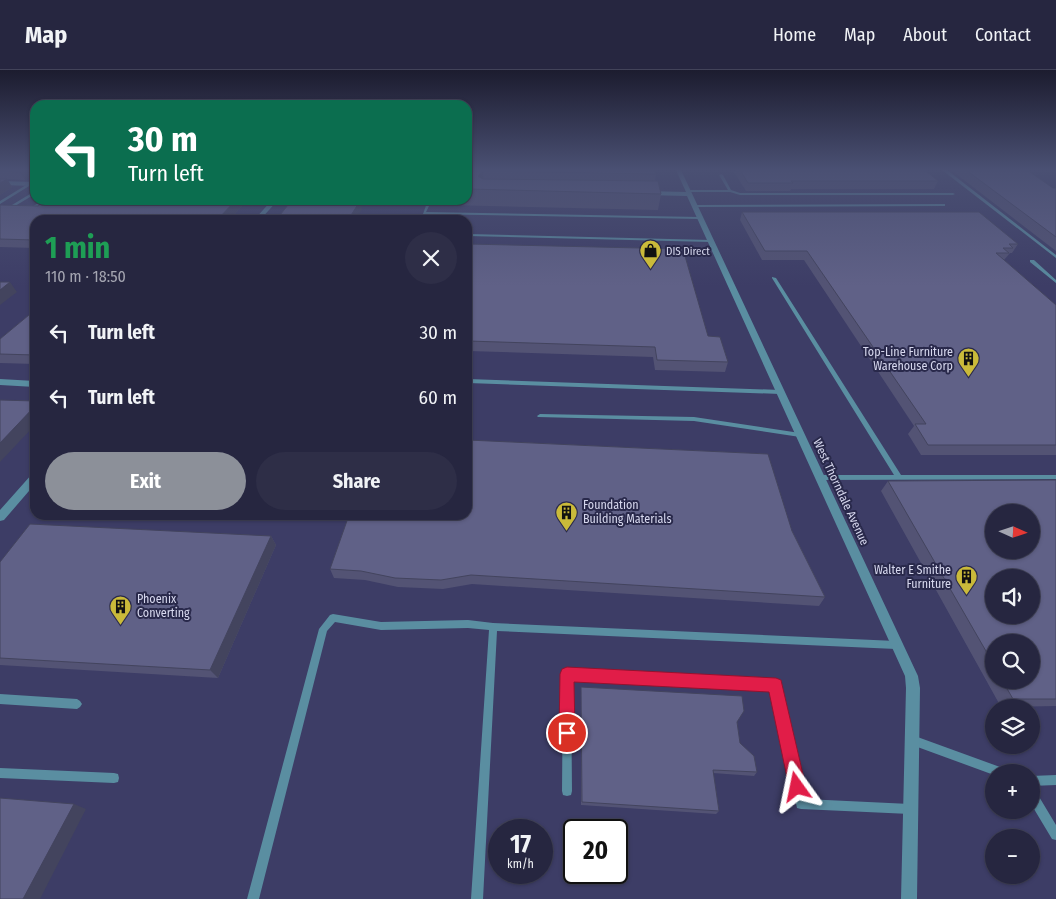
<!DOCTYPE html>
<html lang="en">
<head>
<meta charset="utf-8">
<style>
	body { margin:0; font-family:"Fira Sans Condensed",sans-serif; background:#2e2e47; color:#f1f3f6; height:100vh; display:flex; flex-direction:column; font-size:19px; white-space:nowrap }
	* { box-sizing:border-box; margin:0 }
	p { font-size:16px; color:#a4a5b1 }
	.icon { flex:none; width:28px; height:28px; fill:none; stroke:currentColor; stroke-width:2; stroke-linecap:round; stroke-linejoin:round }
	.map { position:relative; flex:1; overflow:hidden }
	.details { position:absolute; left:30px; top:145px; width:442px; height:305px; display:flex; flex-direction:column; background:#262640; border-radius:15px; box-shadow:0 1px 4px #0004,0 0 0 1px #424359 }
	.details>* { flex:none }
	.top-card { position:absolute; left:30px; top:30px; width:442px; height:105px; border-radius:15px; box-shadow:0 1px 4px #0004,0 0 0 1px #424359; background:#0b6e4f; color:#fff; overflow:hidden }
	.needle { width:32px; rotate:93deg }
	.fabs { position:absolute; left:985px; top:434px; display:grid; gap:10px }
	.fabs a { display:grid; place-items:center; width:55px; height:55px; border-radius:50%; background:#262640; box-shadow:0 1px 4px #0004,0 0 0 1px #424359; font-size:25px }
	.speed { position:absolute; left:488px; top:749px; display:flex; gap:10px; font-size:25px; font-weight:700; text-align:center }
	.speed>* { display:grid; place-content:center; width:65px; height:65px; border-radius:50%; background:#262640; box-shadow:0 1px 4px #0004,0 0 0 1px #424359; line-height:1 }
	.speed small { font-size:12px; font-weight:400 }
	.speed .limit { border:2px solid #111; border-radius:8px; background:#fff; color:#111 }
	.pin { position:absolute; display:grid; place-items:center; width:42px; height:42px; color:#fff; margin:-21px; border:2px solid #fff; border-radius:50%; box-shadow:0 1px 5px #0007 }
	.me { position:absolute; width:55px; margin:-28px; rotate:348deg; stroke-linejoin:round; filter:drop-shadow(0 0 4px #0008) }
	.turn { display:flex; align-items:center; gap:18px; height:105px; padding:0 15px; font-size:22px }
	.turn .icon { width:65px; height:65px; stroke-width:2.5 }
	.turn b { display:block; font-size:35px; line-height:42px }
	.round { display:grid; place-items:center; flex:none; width:52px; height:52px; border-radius:26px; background:#2e2e47 }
	.headline { display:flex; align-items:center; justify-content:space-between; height:85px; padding:0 15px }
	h1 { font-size:30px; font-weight:700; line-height:38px; color:#1e9e55 }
	.primary-button { display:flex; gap:10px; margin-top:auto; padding:10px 15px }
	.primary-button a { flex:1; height:58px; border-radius:30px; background:#8c9099; color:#fff; font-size:20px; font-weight:700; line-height:58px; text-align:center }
	.primary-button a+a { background:#2e2e47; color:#f1f3f6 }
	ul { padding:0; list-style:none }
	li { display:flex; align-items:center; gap:15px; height:65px; padding:0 15px }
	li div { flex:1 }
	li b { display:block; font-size:19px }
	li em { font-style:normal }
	header { display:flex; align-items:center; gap:30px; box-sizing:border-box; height:70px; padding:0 25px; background:#262640; border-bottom:1px solid #424359 }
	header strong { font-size:24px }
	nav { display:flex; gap:28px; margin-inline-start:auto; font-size:18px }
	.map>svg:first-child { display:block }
	.built { fill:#3d3d66; fill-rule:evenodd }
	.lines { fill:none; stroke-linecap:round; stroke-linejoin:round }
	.service { fill:#5a8ea1; fill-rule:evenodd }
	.minor { fill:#5a8ea1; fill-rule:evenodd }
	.wall { fill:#535374; fill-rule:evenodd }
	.shaded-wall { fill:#43445e }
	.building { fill:#606187; stroke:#43445e; fill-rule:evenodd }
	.route { fill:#e11d48; stroke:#92132f }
	.labels { text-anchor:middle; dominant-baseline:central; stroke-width:4; stroke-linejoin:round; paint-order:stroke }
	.far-poi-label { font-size:11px; fill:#d7d8ee; stroke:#29294b; text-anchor:start }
	.poi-label { font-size:12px; fill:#d7d8ee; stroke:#29294b; text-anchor:end }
	.street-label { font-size:12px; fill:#d7d8ee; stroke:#29294b }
</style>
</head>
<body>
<header>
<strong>Map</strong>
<nav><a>Home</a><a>Map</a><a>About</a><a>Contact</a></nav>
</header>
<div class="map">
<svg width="1056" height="829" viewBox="0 0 1056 829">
	<rect width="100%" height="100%" fill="#333356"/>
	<path class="built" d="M0,100H35V130H468V100H1056V829H0ZM35,150H468V445H35ZM994,442H1031V480H994ZM994,508H1031V545H994ZM994,572H1031V610H994ZM994,638H1031V675H994ZM994,702H1031V740H994ZM499,760H541V802H499ZM574,760H616V802H574ZM994,768H1031V805H994Z"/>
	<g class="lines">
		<path class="service" d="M942,100H947L1056,185V188Z
			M721,104L723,105L731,120L740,123H953L955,124L953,125H740L730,122H688L686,121L688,120H728L719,105Z
			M31,112L34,113L0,134V131Z
			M35,121V124L10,139L7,138Z
			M43,130H48L31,141H29V139Z
			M428,130H432L426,142L700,147L702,148L700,149L423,144Z
			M944,134H945V136L695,137L693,136L695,135Z
			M468,164L711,170L713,171L711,172L468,166Z
			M1030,190H1034L1056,210V213L1030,192Z
			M772,207L776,208L901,405H1056V409L818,410L817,408L820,405H894L772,208Z
			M468,309L780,320L783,322L780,324L468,313Z
			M540,344L694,347L800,363L803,365L800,367L694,351L538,347L537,346Z
			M333,544L381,552L468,550L493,553L896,571L899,572L900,575L899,578L896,579L497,561L483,829H471L489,560L468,558L381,560L335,552L327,561L259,829H247L319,559L330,545Z
			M567,600L775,611L778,612L780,615L805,729L910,734L914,735L915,739L914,743L910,744L801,739L797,738L771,619L571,609L572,721L571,725L567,726L563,725L562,721L563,604L564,601Z
			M0,624L77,629L80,631L82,634L80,637L77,639L0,634Z
			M912,665L1000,697L1004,698L1005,702H994V705L912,675L909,673L907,670L909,667Z
			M0,698L114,703L118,704L119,708L118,712L114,713L0,708Z
			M1056,705V715L1031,716V706Z
			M1031,719L1035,720L1056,755V770L1052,769L1031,734Z"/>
		<path class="minor" d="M676,100H681L918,606L920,618L917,829H901L906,618L905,606L687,126L647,125L644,123L647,121L686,122Z
			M0,111L35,112V116L0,115Z
			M272,130H278L260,150H254Z
			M0,309L35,311V317L0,315Z
			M35,403V414L4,450L0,451V440L32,404Z"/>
	</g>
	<path class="wall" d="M0,100H35V105H33L25,110L7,109L12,117L0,125Z
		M468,100L656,104L655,111L661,124L658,140L447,135L446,130H468Z
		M735,100H925L938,111L934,119H791L790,121H746L734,102Z
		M951,100H1027L1053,118H1056V181Z
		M47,130H245L246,132L229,150H35V178L0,177V135L38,136Z
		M742,142L1018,174L1012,183H1010L1004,190L1056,235V385H921L908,364L914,356L804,190H762L740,150Z
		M468,174L708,266L728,292L725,302L655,300L653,287L468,281Z
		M35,240V294L0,293V269Z
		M1056,410V636L1001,637L881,421L888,411ZM994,572L1031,610H994Z
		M792,461L825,527L819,536L472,514L443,519L398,517L365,510L334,508L330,499Z
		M271,466L276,475L218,608L0,595V492Z
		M581,617L737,652L740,673L757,702L754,706L713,703L719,741L716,744L581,735Z"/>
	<path class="shaded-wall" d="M22,100H30L33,105L25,110L20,102Z
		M483,101L484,117L478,106Z
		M7,109L12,117L0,125V113Z
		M236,130H245L246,132L229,150H217Z
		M360,131L362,139L356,150H348Z
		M10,212L17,222L0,235V220Z
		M35,336V355L0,392V373Z
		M271,466L276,475L218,608L210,600Z
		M74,734L86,739L40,829H23Z"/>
	<path class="building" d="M0,100H22L20,102L0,101Z
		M468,100H655L656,104L483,101L478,106L483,109L658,111L661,124L468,119Z
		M740,100H925L938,111H791L793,113H748Z
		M966,100H1027L1053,118H1056V167Z
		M0,109H7L0,113Z
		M47,130H236L217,150H35V170L0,169V135L38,136Z
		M292,130H326L360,131L348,150H276Z
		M742,142H979L1018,174H1009L1013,178H1003L1009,183H996L1056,235V375H928L915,354H926L807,181H765Z
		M468,174L683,179L708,266L720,267L728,292L657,290L655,277L468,271Z
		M0,212H10L0,220Z
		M35,240V285L0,284V269Z
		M0,330L35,331V336L0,373Z
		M468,370L768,384L792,461L825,527L471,505L441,510L395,508L361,501L330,499L349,445H468Z
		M1056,410V629H1013L1002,610H1031V572H994V595L888,411ZM994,442H1031V480H994ZM994,508H1031V545H994Z
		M30,454L271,466L210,600L0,588V492Z
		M581,617L742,626L744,641L737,652L740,673L754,686L757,702L713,700L719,741L582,732Z
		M0,728L74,734L23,829H0Z"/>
	<linearGradient id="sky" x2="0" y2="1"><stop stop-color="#1c1c2f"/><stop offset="0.46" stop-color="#4a5073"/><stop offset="1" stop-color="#4a5073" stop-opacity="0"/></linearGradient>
	<rect width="1056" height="216" fill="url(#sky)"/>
	<path class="route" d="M567,597L776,608L781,610L806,717L803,723L797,725L791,723L789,717L769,622L574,612L575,663L573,668L567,671L561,668L559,663L560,604L562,599Z"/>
	<defs>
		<symbol id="shop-pin" viewBox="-11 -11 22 30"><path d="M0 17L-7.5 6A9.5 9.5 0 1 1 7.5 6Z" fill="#caba3a" stroke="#29294b"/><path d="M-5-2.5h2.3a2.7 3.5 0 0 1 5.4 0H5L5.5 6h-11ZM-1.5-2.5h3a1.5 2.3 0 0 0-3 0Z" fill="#111"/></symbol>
		<symbol id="building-pin" viewBox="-11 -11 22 30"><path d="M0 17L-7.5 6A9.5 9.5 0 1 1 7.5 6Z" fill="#caba3a" stroke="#29294b"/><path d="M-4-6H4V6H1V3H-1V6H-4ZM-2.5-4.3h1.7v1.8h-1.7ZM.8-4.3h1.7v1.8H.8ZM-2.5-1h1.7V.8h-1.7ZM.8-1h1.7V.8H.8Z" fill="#111"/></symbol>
	</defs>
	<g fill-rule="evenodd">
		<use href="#shop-pin" x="638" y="168" width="25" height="34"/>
		<use href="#building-pin" x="956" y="276" width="25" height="34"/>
		<use href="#building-pin" x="554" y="430" width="25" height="34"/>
		<use href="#building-pin" x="954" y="494" width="25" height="34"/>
		<use href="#building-pin" x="108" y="524" width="25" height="34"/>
	</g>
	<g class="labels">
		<g class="far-poi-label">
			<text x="666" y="181">DIS Direct</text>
		</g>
		<g class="poi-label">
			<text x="953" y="282">Top-Line Furniture<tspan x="953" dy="14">Warehouse Corp</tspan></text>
			<text x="583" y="435" text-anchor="start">Foundation<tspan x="583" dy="14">Building Materials</tspan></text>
			<text x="951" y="500">Walter E Smithe<tspan x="951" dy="14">Furniture</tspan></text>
			<text x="137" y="529" text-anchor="start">Phoenix<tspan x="137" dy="14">Converting</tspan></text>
		</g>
		<g class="street-label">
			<text transform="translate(841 422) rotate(65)">West Thorndale Avenue</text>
		</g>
	</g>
</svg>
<div class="fabs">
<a><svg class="needle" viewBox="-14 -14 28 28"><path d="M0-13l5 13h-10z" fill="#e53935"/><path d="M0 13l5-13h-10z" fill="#a4a5b1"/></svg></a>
<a><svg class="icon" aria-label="sound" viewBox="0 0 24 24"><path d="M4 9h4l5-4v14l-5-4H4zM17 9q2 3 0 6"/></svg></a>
<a><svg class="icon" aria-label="search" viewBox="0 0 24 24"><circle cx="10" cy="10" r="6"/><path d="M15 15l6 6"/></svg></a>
<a><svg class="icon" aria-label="layers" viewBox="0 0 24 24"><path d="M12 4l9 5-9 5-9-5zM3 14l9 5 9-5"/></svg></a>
<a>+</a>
<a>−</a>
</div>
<div class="speed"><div>17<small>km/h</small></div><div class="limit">20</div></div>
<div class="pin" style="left:567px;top:663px;background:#d93025"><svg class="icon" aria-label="arrive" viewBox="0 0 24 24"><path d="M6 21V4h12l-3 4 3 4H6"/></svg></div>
<svg class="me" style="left:797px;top:717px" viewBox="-20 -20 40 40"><path d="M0-17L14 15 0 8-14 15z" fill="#e11d48" stroke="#fff" stroke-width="4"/></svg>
<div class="top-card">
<div class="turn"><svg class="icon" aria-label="left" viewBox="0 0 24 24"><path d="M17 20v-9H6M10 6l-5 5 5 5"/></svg><div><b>30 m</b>Turn left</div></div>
</div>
<section class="details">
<div class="headline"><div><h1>1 min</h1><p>110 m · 18:50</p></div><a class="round"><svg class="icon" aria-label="close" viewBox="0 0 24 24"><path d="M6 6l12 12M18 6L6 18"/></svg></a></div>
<ul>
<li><svg class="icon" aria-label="left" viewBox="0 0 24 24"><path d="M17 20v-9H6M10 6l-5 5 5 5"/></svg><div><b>Turn left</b></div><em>30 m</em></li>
<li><svg class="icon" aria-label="left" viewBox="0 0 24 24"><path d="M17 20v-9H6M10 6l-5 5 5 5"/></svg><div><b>Turn left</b></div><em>60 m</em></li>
</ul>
<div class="primary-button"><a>Exit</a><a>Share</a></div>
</section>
</div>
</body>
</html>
